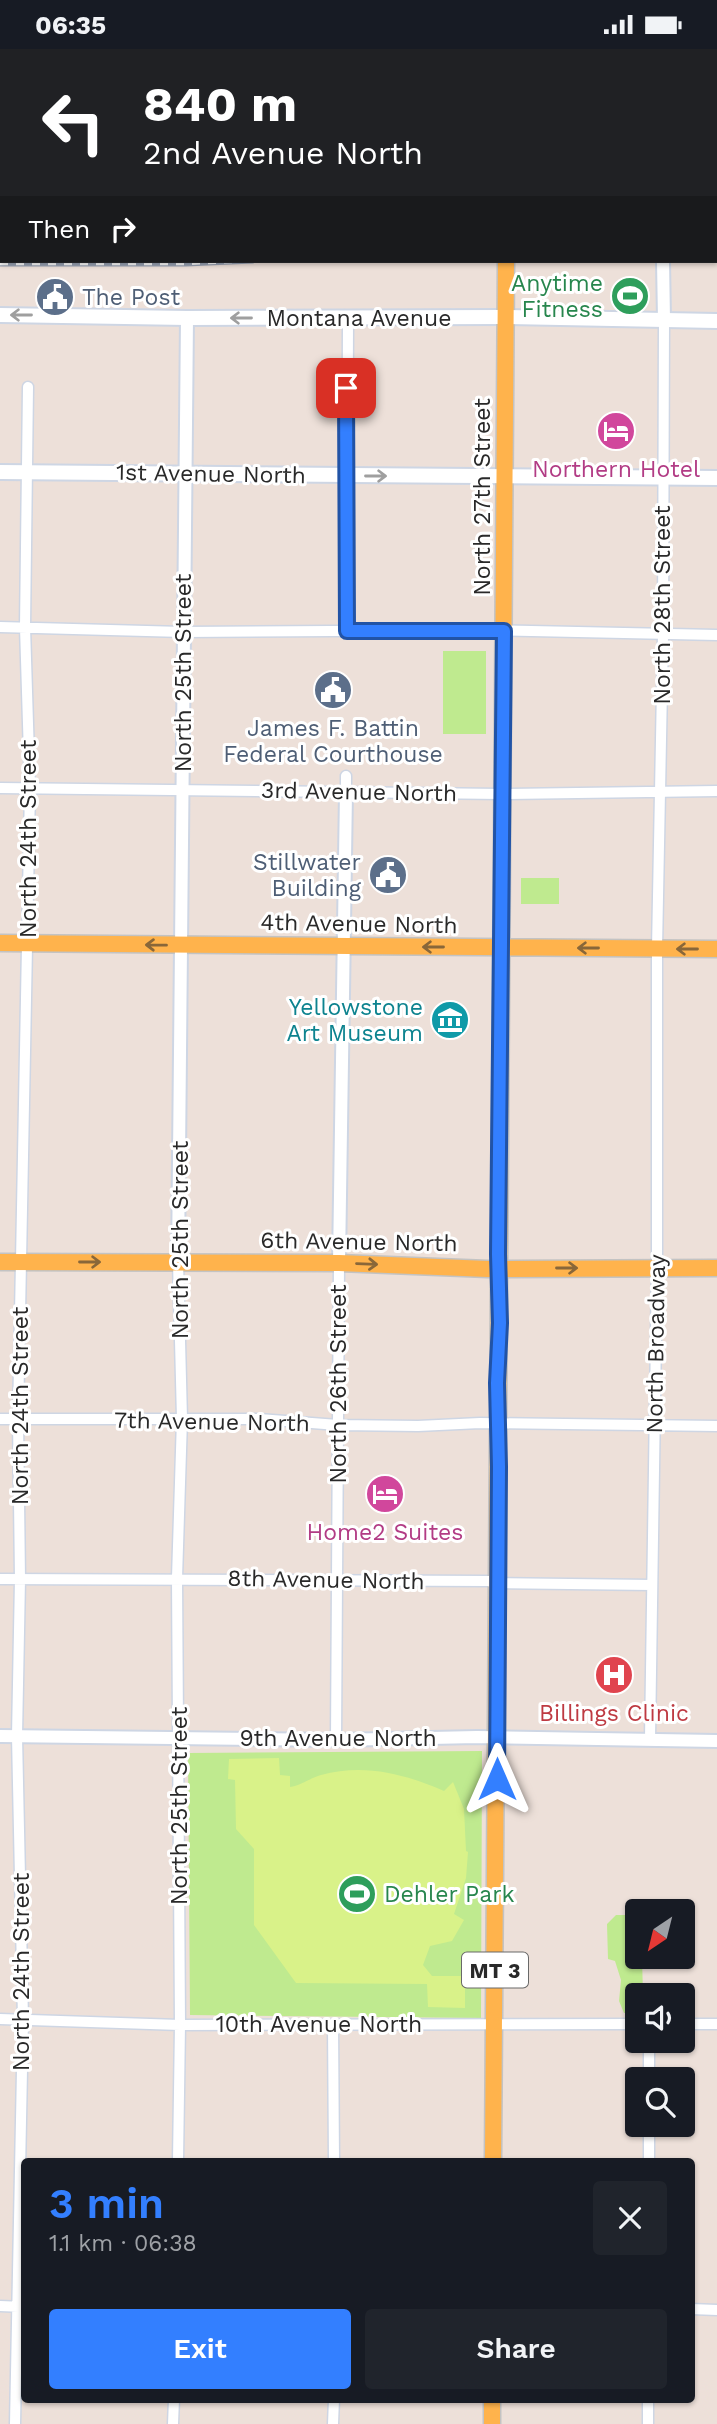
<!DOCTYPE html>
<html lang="en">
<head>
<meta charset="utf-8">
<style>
	body { margin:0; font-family:"Work Sans",sans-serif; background:#20242c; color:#f1f3f6; height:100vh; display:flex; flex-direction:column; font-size:26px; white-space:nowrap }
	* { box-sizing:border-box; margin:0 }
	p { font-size:23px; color:#9ea1a6 }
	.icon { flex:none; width:38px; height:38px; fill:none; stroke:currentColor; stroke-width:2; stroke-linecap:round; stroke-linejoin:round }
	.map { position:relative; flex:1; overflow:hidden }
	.details { position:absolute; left:21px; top:2109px; width:674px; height:245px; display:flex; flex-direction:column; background:#171b24; border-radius:7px; box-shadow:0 2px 5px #0004 }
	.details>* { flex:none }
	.banner { position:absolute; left:0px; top:0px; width:718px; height:214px; box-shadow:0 2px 5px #0004; background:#202124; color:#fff; overflow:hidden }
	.needle { width:46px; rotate:215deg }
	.controls { position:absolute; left:625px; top:1850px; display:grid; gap:14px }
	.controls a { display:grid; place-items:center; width:70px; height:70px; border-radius:7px; background:#171b24; box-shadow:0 2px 5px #0004; font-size:35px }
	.pin { position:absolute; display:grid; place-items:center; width:60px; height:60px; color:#fff; margin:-30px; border-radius:14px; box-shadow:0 4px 10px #0006 }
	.me { position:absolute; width:77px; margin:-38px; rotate:0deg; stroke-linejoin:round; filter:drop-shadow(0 0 5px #0008) }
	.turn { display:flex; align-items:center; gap:24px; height:147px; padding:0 28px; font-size:32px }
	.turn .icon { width:91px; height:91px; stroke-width:2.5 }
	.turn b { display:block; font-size:49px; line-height:60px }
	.then { display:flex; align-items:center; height:66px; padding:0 28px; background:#0003; gap:14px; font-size:26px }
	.round { display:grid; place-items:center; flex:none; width:74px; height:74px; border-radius:7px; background:#20242c }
	.headline { display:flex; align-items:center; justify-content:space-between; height:119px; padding:0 28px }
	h1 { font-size:42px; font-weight:600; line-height:52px; color:#337fff }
	.primary-button { display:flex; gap:14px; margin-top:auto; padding:14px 28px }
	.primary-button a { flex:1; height:80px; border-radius:7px; background:#337fff; color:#fff; font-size:28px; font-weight:600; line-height:80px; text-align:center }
	.primary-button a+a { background:#20242c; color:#f1f3f6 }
	.status { display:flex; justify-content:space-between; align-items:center; height:49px; padding:0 35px; background:#171b24; direction:ltr }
	.status svg { height:19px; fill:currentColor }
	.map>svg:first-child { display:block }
	.green { fill:#bfea8f }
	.pitch { fill:#d9f289 }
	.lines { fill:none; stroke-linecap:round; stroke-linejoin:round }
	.minor-casing { stroke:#ced6e4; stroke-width:13 }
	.tertiary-casing { stroke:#ced6e4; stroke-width:16 }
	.secondary-casing { stroke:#ced6e4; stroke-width:18 }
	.primary-casing { stroke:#c3c3c3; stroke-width:19 }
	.minor { stroke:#fff; stroke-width:10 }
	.tertiary { stroke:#fff; stroke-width:12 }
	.secondary { stroke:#fff; stroke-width:14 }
	.primary { stroke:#ffb34c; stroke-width:16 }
	.rail-casing { stroke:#9ba4b5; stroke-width:5 }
	.rail { stroke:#fff; stroke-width:2.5; stroke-dasharray:8; stroke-linecap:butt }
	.oneway { stroke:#9f9f9f }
	.oneway2 { stroke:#896739 }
	.route-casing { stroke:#2153a6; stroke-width:18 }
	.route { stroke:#337fff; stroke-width:12 }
	.labels { text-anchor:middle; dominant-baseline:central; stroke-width:6; stroke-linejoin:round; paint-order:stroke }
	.shield { fill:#fff; stroke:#696969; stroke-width:2 }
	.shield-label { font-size:21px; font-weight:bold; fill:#292929 }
	.leisure-label { font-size:23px; fill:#27864d; stroke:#fff; text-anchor:end }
	.service-label { font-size:23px; fill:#4e5e75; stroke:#fff; text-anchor:start }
	.street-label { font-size:23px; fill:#292929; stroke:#fff }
	.hotel-label { font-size:23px; fill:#b23c85; stroke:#fff }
	.culture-label { font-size:23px; fill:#0d838f; stroke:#fff; text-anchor:end }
	.health-label { font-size:23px; fill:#be3a42; stroke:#fff }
</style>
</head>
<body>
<div class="status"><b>06:35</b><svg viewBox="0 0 49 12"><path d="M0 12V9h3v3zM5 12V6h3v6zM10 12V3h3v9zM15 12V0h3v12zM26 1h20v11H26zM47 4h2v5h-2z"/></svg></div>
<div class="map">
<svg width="717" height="2375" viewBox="0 0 717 2375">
	<rect width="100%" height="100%" fill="#ede0d9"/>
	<path class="green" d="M443,602H486V685H443Z
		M521,829H559V855H521Z
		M482,1702L481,1969L190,1966L188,1704Z
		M616,1866H637V1908H642L643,1946H637V1964H624L619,1952L621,1931L615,1912L608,1910L607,1875Z"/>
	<path class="pitch" d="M279,1709L280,1726L290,1727V1738C300,1737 310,1729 321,1726C364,1714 405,1725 444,1742L453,1733L464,1760L466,1802L468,1803L466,1829L454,1865L464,1871L452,1892L430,1897L423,1916L432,1927H465V1959L428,1958L427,1935L296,1934L254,1876V1800L236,1780L235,1731L228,1730L229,1710Z"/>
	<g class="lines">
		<defs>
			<path id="minor" d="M29,2V0
				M186,2V0
				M346,2V0
				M0,112H2
				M716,118H717
				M0,578L183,583L487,581L717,586
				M347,582L348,269
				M0,739L501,745L717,742
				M346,743V727
				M178,1213L182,1370L177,1529L180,1976L178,2112
				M0,1370H259L338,1376L418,1377L480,1374L717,1377
				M0,1530L488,1532L498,1534L652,1536
				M650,1690L657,1219V900L663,586L664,271
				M336,1691L339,1214
				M0,1970L180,1976L637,1975
				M333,1975L334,2112
				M682,1975H717
				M649,1992V2030
				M649,2076V2112
				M0,2257L24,2258
				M691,2260L717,2261
				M15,2375L23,1970L17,1687L20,1530L18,1370L30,739L25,578L28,338
				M173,2375L174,2350
				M333,2375L334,2350
				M648,2375V2350"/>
			<path id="tertiary" d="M665,2V0
				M663,212L664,271
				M178,1213L187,269
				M339,1214L346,743
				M0,1687L336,1691L477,1688L717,1692"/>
			<path id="secondary" d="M0,266L187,269L505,268L717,272
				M0,423L717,429"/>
			<path id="primary" d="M508,2V0
				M0,894L717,900
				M0,1213L339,1214L488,1220L717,1219
				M493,2112L506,212
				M492,2375V2350"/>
		</defs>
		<use href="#minor" class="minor-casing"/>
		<use href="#tertiary" class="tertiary-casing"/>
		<use href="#secondary" class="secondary-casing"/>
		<use href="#primary" class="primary-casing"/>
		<use href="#minor" class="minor"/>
		<use href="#tertiary" class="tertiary"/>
		<use href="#secondary" class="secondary"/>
		<use href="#primary" class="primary"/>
		<defs>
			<path id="rail" d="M0,174H2
				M0,198H2
				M716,198H717
				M0,215H186L253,212"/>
		</defs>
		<use href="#rail" class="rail-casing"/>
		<use href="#rail" class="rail"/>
	</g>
	<defs><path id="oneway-shaft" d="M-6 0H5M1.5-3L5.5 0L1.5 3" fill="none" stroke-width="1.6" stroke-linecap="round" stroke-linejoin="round" transform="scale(1.75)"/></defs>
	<g class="oneway">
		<use href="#oneway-shaft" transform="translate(21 266) rotate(-180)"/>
		<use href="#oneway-shaft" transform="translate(241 269) rotate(-180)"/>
		<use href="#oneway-shaft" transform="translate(376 427)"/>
	</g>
	<g class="oneway2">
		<use href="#oneway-shaft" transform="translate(156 896) rotate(-179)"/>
		<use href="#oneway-shaft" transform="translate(433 898) rotate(-180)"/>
		<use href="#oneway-shaft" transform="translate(588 899) rotate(-180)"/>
		<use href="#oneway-shaft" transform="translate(687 900) rotate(-180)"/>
		<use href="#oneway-shaft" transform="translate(90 1213)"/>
		<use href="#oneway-shaft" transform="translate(367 1215) rotate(2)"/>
		<use href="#oneway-shaft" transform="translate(567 1219)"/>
	</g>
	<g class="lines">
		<defs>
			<path id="route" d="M346,339L347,582H504L498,1205L500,1274L497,1334L499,1418L497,1730"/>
		</defs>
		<use href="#route" class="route-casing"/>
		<use href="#route" class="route"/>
	</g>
	<defs>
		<symbol id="stadium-disc" viewBox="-11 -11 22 22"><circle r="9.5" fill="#2e9e5b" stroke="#fff"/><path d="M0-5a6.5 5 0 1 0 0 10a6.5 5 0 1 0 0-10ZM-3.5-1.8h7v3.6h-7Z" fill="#fff"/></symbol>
		<symbol id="civic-disc" viewBox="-11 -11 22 22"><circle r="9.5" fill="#5c6f8a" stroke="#fff"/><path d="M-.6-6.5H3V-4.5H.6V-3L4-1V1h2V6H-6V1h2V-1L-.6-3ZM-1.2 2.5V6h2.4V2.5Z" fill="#fff"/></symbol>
		<symbol id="hotel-disc" viewBox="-11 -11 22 22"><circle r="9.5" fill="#d1479c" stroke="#fff"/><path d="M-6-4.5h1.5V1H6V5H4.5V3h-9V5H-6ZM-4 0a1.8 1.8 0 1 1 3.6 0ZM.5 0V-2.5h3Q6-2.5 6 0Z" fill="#fff"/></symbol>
		<symbol id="museum-disc" viewBox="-11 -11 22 22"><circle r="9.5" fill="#0f9aa8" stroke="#fff"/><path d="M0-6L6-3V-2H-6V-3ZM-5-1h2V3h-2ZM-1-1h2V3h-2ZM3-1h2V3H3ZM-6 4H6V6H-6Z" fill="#fff"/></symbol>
		<symbol id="hospital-disc" viewBox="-11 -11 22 22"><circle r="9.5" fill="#e0444e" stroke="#fff"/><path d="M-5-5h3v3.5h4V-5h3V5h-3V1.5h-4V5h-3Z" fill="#fff"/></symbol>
	</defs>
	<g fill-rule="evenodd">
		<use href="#stadium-disc" x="608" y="225" width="44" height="44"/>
		<use href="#civic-disc" x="33" y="226" width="44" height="44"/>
		<use href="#hotel-disc" x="594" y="360" width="44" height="44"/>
		<use href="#civic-disc" x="311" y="619" width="44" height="44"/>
		<use href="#civic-disc" x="366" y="804" width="44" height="44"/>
		<use href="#museum-disc" x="428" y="949" width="44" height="44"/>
		<use href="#hotel-disc" x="363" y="1423" width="44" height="44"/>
		<use href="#hospital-disc" x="592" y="1604" width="44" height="44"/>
		<use href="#stadium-disc" x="335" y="1823" width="44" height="44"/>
	</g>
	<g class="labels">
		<rect class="shield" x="462" y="1903.5" width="66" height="35" rx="5"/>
		<g class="shield-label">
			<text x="495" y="1921">MT 3</text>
		</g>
		<g class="leisure-label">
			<text x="603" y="234">Anytime<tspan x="603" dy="26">Fitness</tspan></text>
			<text x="384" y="1845" text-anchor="start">Dehler Park</text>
		</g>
		<g class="service-label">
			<text x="82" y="248">The Post</text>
			<text x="333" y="679" text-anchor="middle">James F. Battin<tspan x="333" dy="26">Federal Courthouse</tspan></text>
			<text x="361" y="813" text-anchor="end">Stillwater<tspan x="361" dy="26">Building</tspan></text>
		</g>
		<g class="street-label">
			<text x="359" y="269">Montana Avenue</text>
			<text transform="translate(211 425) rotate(1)">1st Avenue North</text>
			<text transform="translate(482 448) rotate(-90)">North 27th Street</text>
			<text transform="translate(662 556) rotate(-90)">North 28th Street</text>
			<text transform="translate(183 624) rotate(-90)">North 25th Street</text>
			<text transform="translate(359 743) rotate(1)">3rd Avenue North</text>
			<text transform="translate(28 790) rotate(-90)">North 24th Street</text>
			<text transform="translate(359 875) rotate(1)">4th Avenue North</text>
			<text transform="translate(180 1191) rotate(-90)">North 25th Street</text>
			<text transform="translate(359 1193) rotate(1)">6th Avenue North</text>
			<text transform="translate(656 1295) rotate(-89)">North Broadway</text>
			<text transform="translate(338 1335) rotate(-90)">North 26th Street</text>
			<text transform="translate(20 1357) rotate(-90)">North 24th Street</text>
			<text transform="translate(212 1373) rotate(1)">7th Avenue North</text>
			<text transform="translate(326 1531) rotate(1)">8th Avenue North</text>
			<text x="338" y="1689">9th Avenue North</text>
			<text transform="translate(179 1757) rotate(-90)">North 25th Street</text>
			<text transform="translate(21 1923) rotate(-90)">North 24th Street</text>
			<text x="319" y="1975">10th Avenue North</text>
		</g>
		<g class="hotel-label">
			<text x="616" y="420">Northern Hotel</text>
			<text x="385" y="1483">Home2 Suites</text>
		</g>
		<g class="culture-label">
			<text x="423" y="958">Yellowstone<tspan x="423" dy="26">Art Museum</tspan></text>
		</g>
		<g class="health-label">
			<text x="614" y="1664">Billings Clinic</text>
		</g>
	</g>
</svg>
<div class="controls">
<a><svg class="needle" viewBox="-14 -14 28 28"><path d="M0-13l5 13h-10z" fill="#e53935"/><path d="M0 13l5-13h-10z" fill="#9ea1a6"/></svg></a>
<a><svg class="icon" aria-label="sound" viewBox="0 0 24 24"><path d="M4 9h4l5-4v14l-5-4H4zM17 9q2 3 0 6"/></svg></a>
<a><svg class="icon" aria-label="search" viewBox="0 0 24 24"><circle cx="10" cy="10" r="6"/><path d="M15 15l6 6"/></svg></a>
</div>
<div class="pin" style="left:346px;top:339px;background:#d93025"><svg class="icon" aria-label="arrive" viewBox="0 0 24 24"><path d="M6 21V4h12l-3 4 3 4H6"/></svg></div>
<svg class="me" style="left:497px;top:1730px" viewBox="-20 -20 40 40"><path d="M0-17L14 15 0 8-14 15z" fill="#337fff" stroke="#fff" stroke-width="4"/></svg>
<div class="banner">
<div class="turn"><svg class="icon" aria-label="left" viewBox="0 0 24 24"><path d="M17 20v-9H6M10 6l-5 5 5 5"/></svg><div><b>840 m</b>2nd Avenue North</div></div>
<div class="then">Then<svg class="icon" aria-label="right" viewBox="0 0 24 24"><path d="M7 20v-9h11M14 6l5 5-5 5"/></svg></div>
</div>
<section class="details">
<div class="headline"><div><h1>3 min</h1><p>1.1 km · 06:38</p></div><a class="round"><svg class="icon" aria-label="close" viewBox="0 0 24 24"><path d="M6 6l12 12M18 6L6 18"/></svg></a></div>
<div class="primary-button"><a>Exit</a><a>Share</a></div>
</section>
</div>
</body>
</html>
